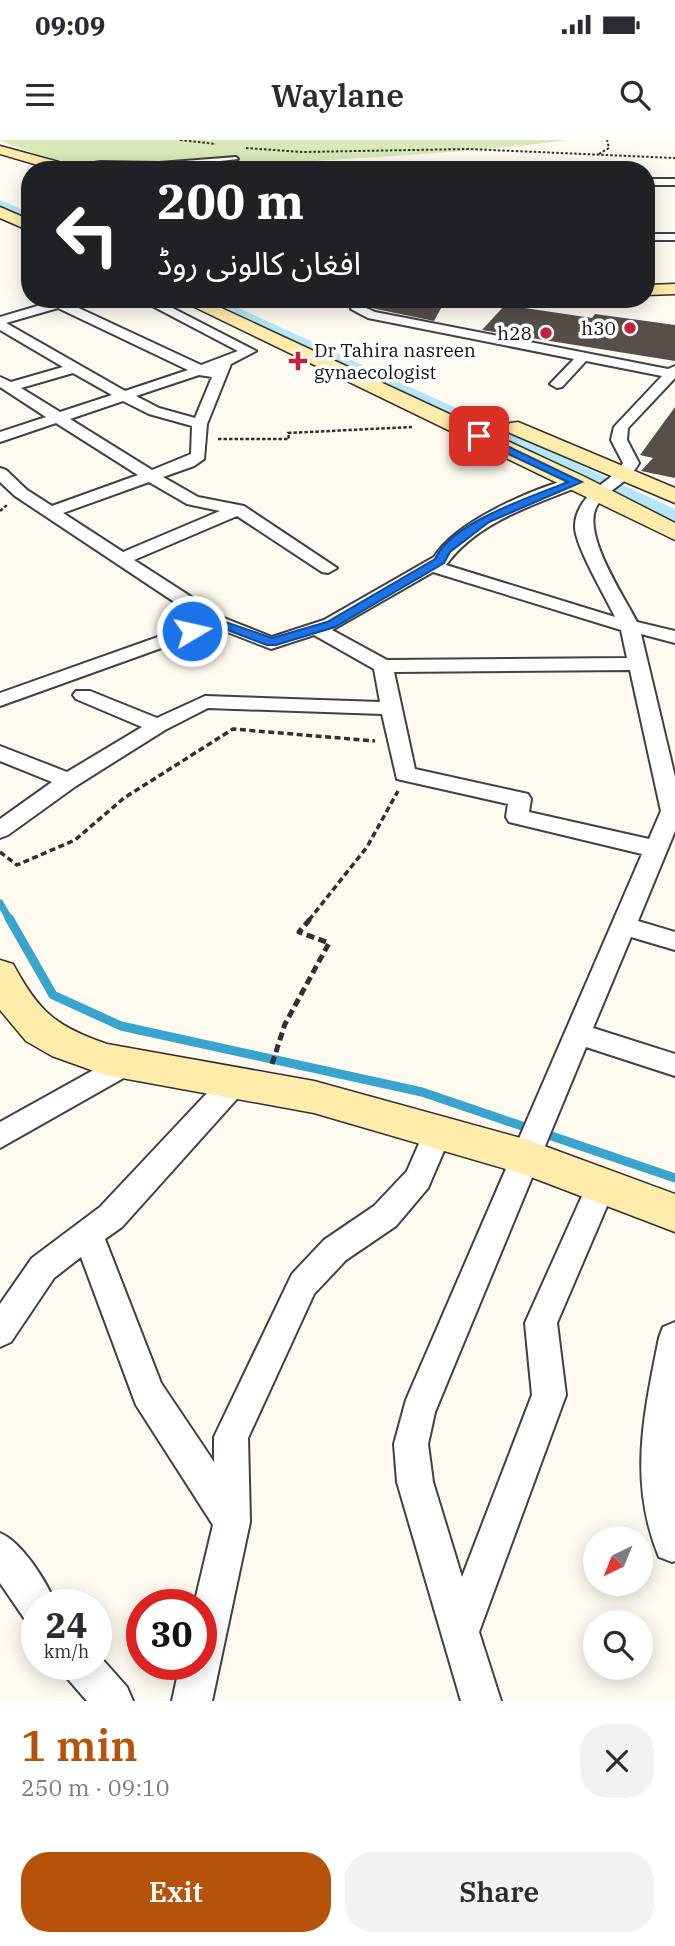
<!DOCTYPE html>
<html lang="en">
<head>
<meta charset="utf-8">
<style>
	body { margin:0; font-family:"IBM Plex Serif","Noto Sans Arabic",serif; background:#f2f2f3; color:#2b2b33; height:100vh; display:flex; flex-direction:column; font-size:26px; white-space:nowrap }
	* { box-sizing:border-box; margin:0 }
	p { font-size:23px; color:#7c7c81 }
	.icon { flex:none; width:38px; height:38px; fill:none; stroke:currentColor; stroke-width:2; stroke-linecap:round; stroke-linejoin:round }
	.map { position:relative; height:1561px; overflow:hidden }
	.side { display:flex; flex-direction:column; background:#fff; flex:1 }
	.side>* { flex:none }
	.top-card { position:absolute; left:21px; top:21px; width:634px; height:147px; border-radius:28px; box-shadow:0 4px 18px #0003; background:#202124; color:#fff; overflow:hidden }
	.needle { width:46px; rotate:223deg }
	.tools { position:absolute; left:583px; top:1386px; display:grid; gap:14px }
	.tools a { display:grid; place-items:center; width:70px; height:70px; border-radius:50%; background:#fff; box-shadow:0 4px 18px #0003; font-size:35px }
	.speed { position:absolute; left:21px; top:1449px; display:flex; gap:14px; font-size:35px; font-weight:700; text-align:center }
	.speed>* { display:grid; place-content:center; width:91px; height:91px; border-radius:50%; background:#fff; box-shadow:0 4px 18px #0003; line-height:1 }
	.speed small { font-size:18px; font-weight:400 }
	.speed .limit { border:10px solid #d22; background:#fff; color:#111 }
	.pin { position:absolute; display:grid; place-items:center; width:60px; height:60px; color:#fff; margin:-30px; border-radius:14px; box-shadow:0 4px 10px #0006 }
	.me { position:absolute; width:77px; margin:-38px; rotate:81deg; stroke-linejoin:round; filter:drop-shadow(0 0 5px #0008) }
	.turn { display:flex; align-items:center; gap:24px; height:147px; padding:0 21px; font-size:32px }
	.turn .icon { width:91px; height:91px; stroke-width:2.5 }
	.turn b { display:block; font-size:49px; line-height:60px }
	.round { display:grid; place-items:center; flex:none; width:74px; height:74px; border-radius:28px; background:#f2f2f3 }
	.headline { display:flex; align-items:center; justify-content:space-between; height:119px; padding:0 21px }
	h1 { font-size:42px; font-weight:600; line-height:52px; color:#b45309 }
	.primary-button { display:flex; gap:14px; margin-top:auto; padding:14px 21px }
	.primary-button a { flex:1; height:80px; border-radius:28px; background:#b45309; color:#fff; font-size:28px; font-weight:600; line-height:80px; text-align:center }
	.primary-button a+a { background:#f2f2f3; color:#2b2b33 }
	.status { display:flex; justify-content:space-between; align-items:center; height:49px; padding:0 35px; background:#fff; direction:ltr }
	.status svg { height:19px; fill:currentColor }
	header { display:flex; justify-content:space-between; align-items:center; height:91px; padding:0 21px; background:#fff; font-size:32px; font-weight:600 }
	.map>svg:first-child { display:block }
	.green { fill:#d8eab8 }
	.lines { fill:none; stroke-linecap:round; stroke-linejoin:round }
	.stream-far1 { stroke:#39a5cf; stroke-width:7 }
	.stream { stroke:#39a5cf; stroke-width:9 }
	.canal { fill:#b3e6f7; fill-rule:evenodd }
	.building { fill:#574e4a }
	.lane-casing { stroke:#414141; stroke-width:4 }
	.street-casing { stroke:#414141; stroke-width:4 }
	.secondary-casing { stroke:#303030; stroke-width:3 }
	.path-far3 { stroke:#303030; stroke-width:2; stroke-dasharray:2.5 2; stroke-linecap:butt }
	.path-far2 { stroke:#303030; stroke-width:2.5; stroke-dasharray:3.5 2; stroke-linecap:butt }
	.path-far1 { stroke:#303030; stroke-width:3.5; stroke-dasharray:6 3.5; stroke-linecap:butt }
	.path { stroke:#303030; stroke-width:5; stroke-dasharray:8 4.5; stroke-linecap:butt }
	.lane { fill:#fff; fill-rule:evenodd }
	.street { fill:#fff; fill-rule:evenodd }
	.secondary { fill:#ffebaa; fill-rule:evenodd }
	.route { fill:#1a73e8; stroke:#114b97; stroke-width:2 }
	.poi-dot { fill:#c1233e; stroke:#fff; stroke-width:2.5 }
	.labels { text-anchor:middle; dominant-baseline:central; stroke-width:7; stroke-linejoin:round; paint-order:stroke }
	.far-poi-label { font-size:19px; fill:#0e0e0e; stroke:#fff; text-anchor:end }
</style>
</head>
<body>
<div class="status"><b>09:09</b><svg viewBox="0 0 49 12"><path d="M0 12V9h3v3zM5 12V6h3v6zM10 12V3h3v9zM15 12V0h3v12zM26 1h20v11H26zM47 4h2v5h-2z"/></svg></div>
<header><svg class="icon" aria-label="menu" viewBox="0 0 24 24"><path d="M4 6h16M4 12h16M4 18h16"/></svg>Waylane<svg class="icon" aria-label="search" viewBox="0 0 24 24"><circle cx="10" cy="10" r="6"/><path d="M15 15l6 6"/></svg></header>
<div class="map">
<svg width="675" height="1561" viewBox="0 0 675 1561">
	<rect width="100%" height="100%" fill="#fffaef"/>
	<path class="green" d="M0,0H567C488,11 409,15 329,20C221,27 101,47 0,0Z"/>
	<g class="lines">
		<path class="stream-far1" d="M0,763L10,780"/>
		<path class="stream" d="M9,778L53,855L121,886L422,952L675,1038"/>
		<path class="canal" d="M0,60L30,73V80L0,67Z
			M202,159H219L675,369V381Z"/>
	</g>
	<path class="building" d="M373,159H446L434,181L376,169L372,168Z
		M505,165L592,178L595,174L675,185V221L482,190Z
		M675,267V338L641,331L653,318L640,315Z"/>
	<g class="lines">
		<defs>
			<path id="lane" d="M236,17L238,19C180,27 122,21 65,29L63,28L100,22L159,23Z"/>
			<path id="street" d="M234,27L249,30H229Z
				M646,39H675V45H646Z
				M646,94H675V100H646Z
				M61,159H81L70,164L201,225L238,211L139,159H155L256,211L231,224L207,284L204,319L194,326L163,337L198,357L244,366L337,428L328,433L322,432L237,376L134,420L224,478L272,497L324,480L434,417C458,380 534,348 577,337L585,342L583,345C534,365 478,381 446,425L615,477C606,458 574,404 575,386C575,375 581,364 588,356C599,343 615,338 623,323L611,300L614,287L662,236L586,221L562,247L557,248L550,244L574,219L368,178L351,169L355,163L350,159H366L368,162L364,167L375,172L668,229L675,226V238L628,288L627,300L639,323C627,345 612,346 598,364C579,391 624,456 637,482L675,491V503L641,494L675,637V691L638,781L675,792V810L631,797L593,888L675,914V936L586,907L435,1272L428,1304L433,1342L462,1437L532,1255L525,1183L591,1036L601,1032L611,1036L616,1045L557,1183L566,1255L479,1492L501,1561H461L397,1342L394,1304L406,1260L642,714L509,682L506,677L508,664L397,639L382,574L208,568L165,590L76,646L8,695L0,698V679L52,642L0,621V606L67,632L142,587L76,559L73,555L76,551H90L157,578L205,556L380,562L374,529L314,495L271,509L217,488L0,566V553L203,481L15,356L0,342V328L6,330L27,350L52,366L138,335L56,283L0,302V292L46,277L0,247V237L11,242L63,227L0,190V177ZM58,168L188,230L125,251L6,183ZM73,233L112,255L60,272L21,248ZM199,235L212,237L195,278L159,268L136,256ZM123,261L149,274L192,286L191,314L152,330L70,279ZM149,342L187,364L220,371L123,412L63,373ZM433,432L621,490L627,518L387,520L332,490ZM630,530L661,671L649,699L529,672L531,659L528,654L415,629L394,532Z
				M126,912L136,915L140,923L136,931L0,1008V982Z
				M234,932L244,935L248,943L244,951L122,1087L105,1099L161,1243L214,1322V1297L292,1134L324,1100L374,1066L407,1031L428,983L438,980L448,983L452,992L428,1048L396,1086L346,1120L314,1154L248,1298L250,1382L212,1561H172L180,1524H201V1465H194L213,1385L136,1265L81,1117L54,1138L11,1202L0,1207V1164L32,1118L100,1067L224,935Z
				M675,1182V1421L672,1422L659,1417C628,1342 644,1273 659,1198L663,1187Z
				M0,1393C22,1402 47,1442 56,1465H37V1484L24,1478L0,1443Z
				M96,1512L127,1547L133,1561H87L67,1538L62,1524H96Z"/>
			<path id="secondary" d="M0,6L77,27L79,30H55L0,14Z
				M0,67L30,80V91L0,78Z
				M675,144V154L646,155V145Z
				M178,159H202L585,337L675,383V400Z
				M518,282L675,348V363L510,293L507,288L510,283Z
				M0,820L13,824C39,872 55,886 107,904L314,941L528,1000L675,1054V1092L523,1034L314,973L105,935L52,916L26,901L0,870Z"/>
		</defs>
		<use href="#lane" class="lane-casing"/>
		<use href="#street" class="street-casing"/>
		<use href="#secondary" class="secondary-casing"/>
		<path class="path-far3" d="M180,0L216,4
			M246,8L302,12L468,9L675,18
			M599,14L609,8L607,0"/>
		<path class="path-far2" d="M218,299H289L288,293L412,287
			M0,371L7,365"/>
		<path class="path-far1" d="M0,712L17,725L75,700L124,658L233,589L375,601
			M309,780L367,707L398,651"/>
		<path class="path" d="M272,924L285,884L329,803L299,792L311,778"/>
		<use href="#lane" class="lane"/>
		<use href="#street" class="street"/>
		<use href="#secondary" class="secondary"/>
	</g>
	<path class="route" d="M476,294H482L582,342L489,382L450,412L444,423L335,487L276,505H267L217,486L192,495L186,491L217,479L272,498L327,482L435,419C450,383 533,356 568,342L476,299Z"/>
	<g class="poi-dot">
		<circle cx="630" cy="188" r="7"/>
		<circle cx="546" cy="193" r="7"/>
		<path d="M294.5 210.5h7v7h7v7h-7v7h-7v-7h-7v-7h7z"/>
	</g>
	<g class="labels">
		<g class="far-poi-label">
			<text x="616" y="188">h30</text>
			<text x="532" y="193">h28</text>
			<text x="314" y="210" text-anchor="start">Dr Tahira nasreen<tspan x="314" dy="22">gynaecologist</tspan></text>
		</g>
	</g>
</svg>
<div class="tools">
<a><svg class="needle" viewBox="-14 -14 28 28"><path d="M0-13l5 13h-10z" fill="#e53935"/><path d="M0 13l5-13h-10z" fill="#7c7c81"/></svg></a>
<a><svg class="icon" aria-label="search" viewBox="0 0 24 24"><circle cx="10" cy="10" r="6"/><path d="M15 15l6 6"/></svg></a>
</div>
<div class="speed"><div>24<small>km/h</small></div><div class="limit">30</div></div>
<div class="pin" style="left:479px;top:296px;background:#d93025"><svg class="icon" aria-label="arrive" viewBox="0 0 24 24"><path d="M6 21V4h12l-3 4 3 4H6"/></svg></div>
<svg class="me" style="left:192px;top:491px" viewBox="-20 -20 40 40"><circle r="17" fill="#1a73e8" stroke="#fff" stroke-width="3"/><path d="M0-11L8 9 0 5-8 9z" fill="#fff"/></svg>
<div class="top-card">
<div class="turn"><svg class="icon" aria-label="left" viewBox="0 0 24 24"><path d="M17 20v-9H6M10 6l-5 5 5 5"/></svg><div><b>200 m</b>افغان کالونی روڈ</div></div>
</div>
</div>
<section class="side">
<div class="headline"><div><h1>1 min</h1><p>250 m · 09:10</p></div><a class="round"><svg class="icon" aria-label="close" viewBox="0 0 24 24"><path d="M6 6l12 12M18 6L6 18"/></svg></a></div>
<div class="primary-button"><a>Exit</a><a>Share</a></div>
</section>
</body>
</html>
